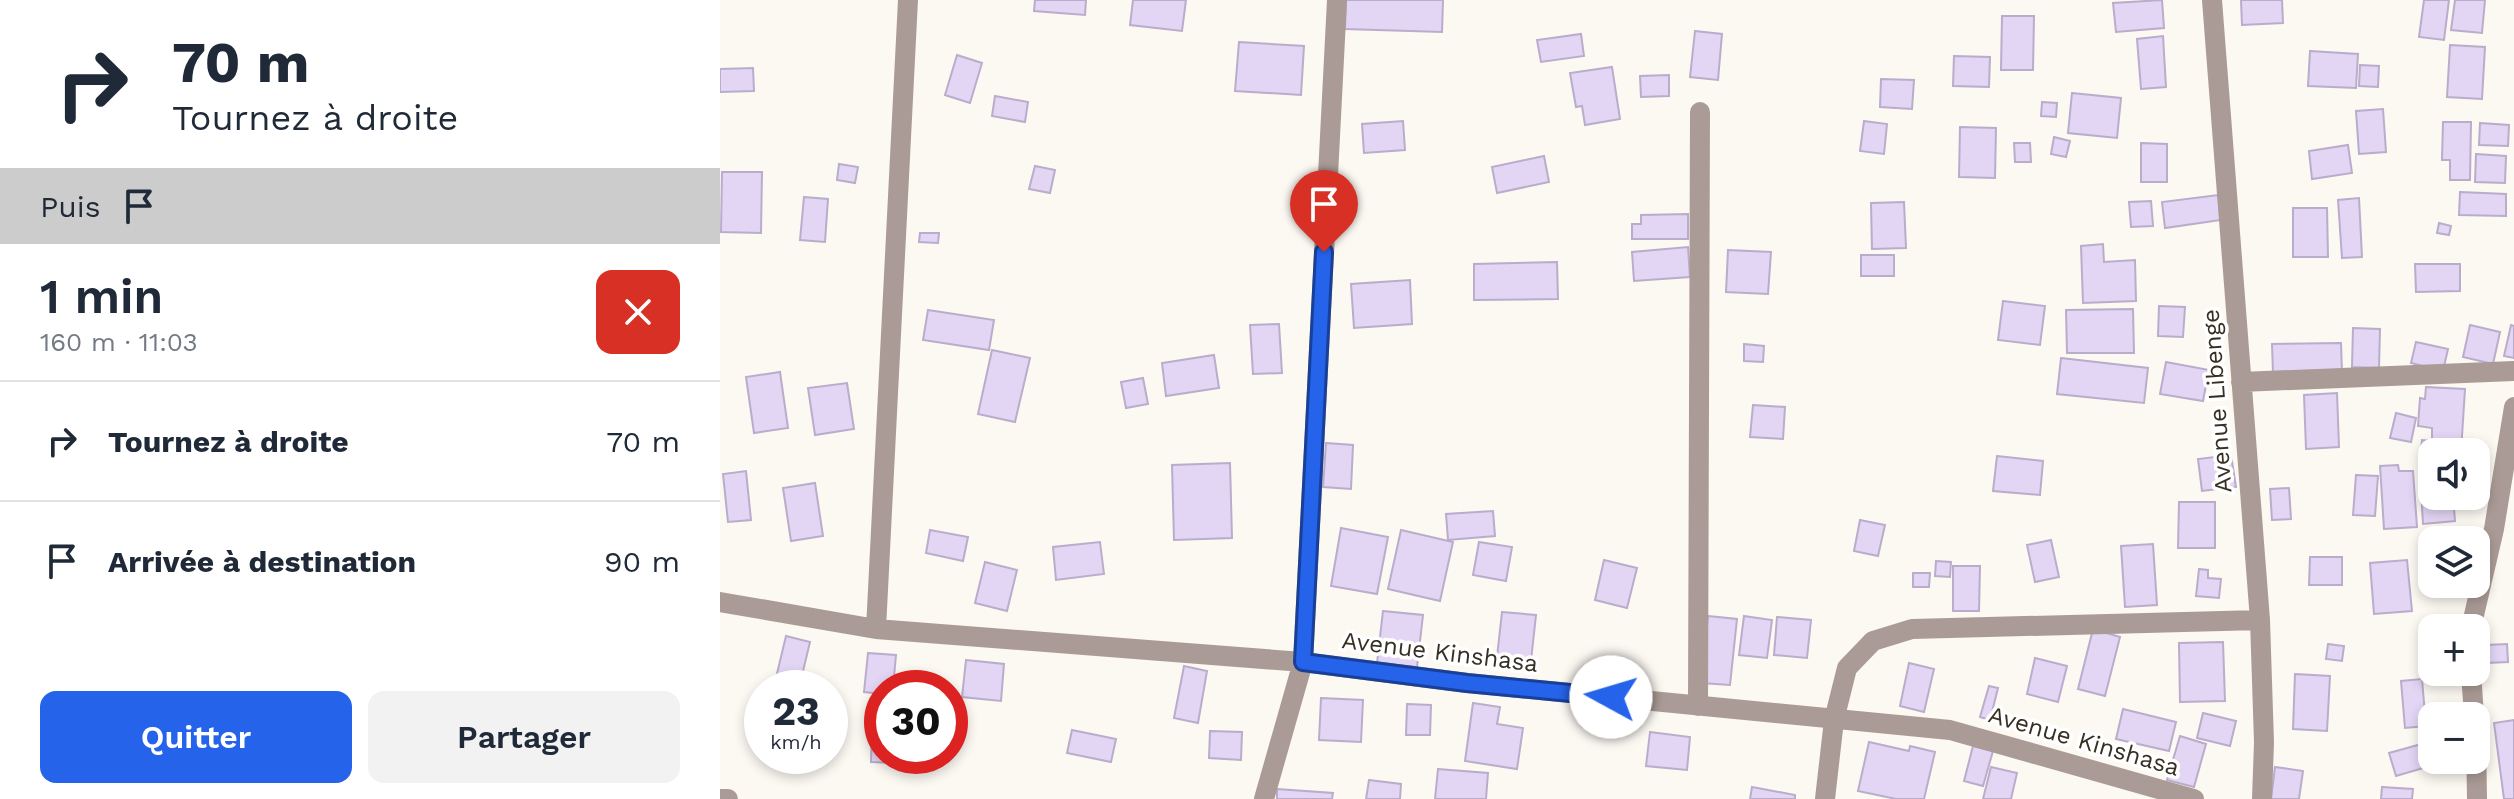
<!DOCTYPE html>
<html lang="fr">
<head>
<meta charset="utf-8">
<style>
	body { margin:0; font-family:"Work Sans",sans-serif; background:#f2f2f3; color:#1f2937; height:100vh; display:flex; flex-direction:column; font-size:30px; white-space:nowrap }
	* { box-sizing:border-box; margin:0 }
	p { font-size:26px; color:#747a83 }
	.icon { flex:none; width:44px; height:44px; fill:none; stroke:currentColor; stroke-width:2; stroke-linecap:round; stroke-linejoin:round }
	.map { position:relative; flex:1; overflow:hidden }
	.panel { display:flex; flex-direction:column; background:#fff; width:720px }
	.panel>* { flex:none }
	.banner { background:#fff; color:#1f2937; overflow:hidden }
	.fabs { position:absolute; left:1698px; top:438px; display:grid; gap:16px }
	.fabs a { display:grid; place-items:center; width:72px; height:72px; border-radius:16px; background:#fff; box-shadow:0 4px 12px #0003; font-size:40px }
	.speed { position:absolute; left:24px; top:670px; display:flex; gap:16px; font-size:40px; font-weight:700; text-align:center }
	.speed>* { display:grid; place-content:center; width:104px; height:104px; border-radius:50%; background:#fff; box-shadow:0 4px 12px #0003; line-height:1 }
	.speed small { font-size:20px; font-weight:400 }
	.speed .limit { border:12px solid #d22; background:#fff; color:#111 }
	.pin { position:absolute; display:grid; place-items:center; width:68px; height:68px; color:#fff; margin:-82px -34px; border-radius:50% 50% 50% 0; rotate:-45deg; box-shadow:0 0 8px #0007 }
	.pin .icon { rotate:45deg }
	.me { position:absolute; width:88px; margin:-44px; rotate:276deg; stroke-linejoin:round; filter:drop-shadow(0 0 6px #0008) }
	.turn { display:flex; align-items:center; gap:28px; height:168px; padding:0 40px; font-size:36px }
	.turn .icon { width:104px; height:104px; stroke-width:2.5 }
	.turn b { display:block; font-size:56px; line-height:68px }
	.then { display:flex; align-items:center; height:76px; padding:0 40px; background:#0003; gap:16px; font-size:30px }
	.round { display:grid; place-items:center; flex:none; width:84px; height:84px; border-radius:16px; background:#f2f2f3 }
	.headline { display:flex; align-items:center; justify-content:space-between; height:136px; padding:0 40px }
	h1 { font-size:48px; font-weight:600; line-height:60px }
	.cta { display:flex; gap:16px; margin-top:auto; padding:16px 40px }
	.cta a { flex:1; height:92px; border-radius:16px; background:#2563eb; color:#fff; font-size:32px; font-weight:600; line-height:92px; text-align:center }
	.cta a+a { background:#f2f2f3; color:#1f2937 }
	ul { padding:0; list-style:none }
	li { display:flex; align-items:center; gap:24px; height:120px; padding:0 40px; border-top:2px solid #e0e1e3 }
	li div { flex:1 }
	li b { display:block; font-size:30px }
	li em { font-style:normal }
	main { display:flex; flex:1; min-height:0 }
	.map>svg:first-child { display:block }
	.building { fill:#e3d6f5; stroke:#b9adcb; stroke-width:2 }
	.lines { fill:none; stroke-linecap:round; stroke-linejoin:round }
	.minor { stroke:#ab9b96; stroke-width:20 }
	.route-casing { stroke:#184099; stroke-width:20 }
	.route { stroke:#2563eb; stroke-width:14 }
	.labels { text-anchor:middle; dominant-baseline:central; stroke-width:7; stroke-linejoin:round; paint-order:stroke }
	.street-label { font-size:24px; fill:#362f24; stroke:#fff }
</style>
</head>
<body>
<main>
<section class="panel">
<div class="banner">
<div class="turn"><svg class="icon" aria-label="right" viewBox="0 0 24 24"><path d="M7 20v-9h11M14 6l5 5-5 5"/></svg><div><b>70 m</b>Tournez à droite</div></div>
<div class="then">Puis<svg class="icon" aria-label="arrive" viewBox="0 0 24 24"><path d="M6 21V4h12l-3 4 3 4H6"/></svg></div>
</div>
<div class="headline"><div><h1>1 min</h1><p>160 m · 11:03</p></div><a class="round" style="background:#d93025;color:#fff"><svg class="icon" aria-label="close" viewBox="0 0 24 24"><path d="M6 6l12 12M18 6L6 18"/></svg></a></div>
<ul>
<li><svg class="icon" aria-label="right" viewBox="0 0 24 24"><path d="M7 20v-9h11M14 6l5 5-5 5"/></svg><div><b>Tournez à droite</b></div><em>70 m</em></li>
<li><svg class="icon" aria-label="arrive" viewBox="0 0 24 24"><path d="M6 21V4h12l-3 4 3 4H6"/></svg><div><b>Arrivée à destination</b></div><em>90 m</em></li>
</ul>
<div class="cta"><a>Quitter</a><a>Partager</a></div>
</section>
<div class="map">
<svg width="1794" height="799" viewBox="0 0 1794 799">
	<rect width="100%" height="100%" fill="#fcf8f2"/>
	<path class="building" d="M315,0H366L365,15L314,11Z
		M413,0H466L462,31L410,25Z
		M626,0H723L722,32L625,29Z
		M1442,0L1444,28L1396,32L1393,3Z
		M1521,0H1562L1563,23L1522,25Z
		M1704,0H1729L1724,40L1699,37Z
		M1735,0H1765L1762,33L1731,30Z
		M1282,16H1314L1313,70H1281Z
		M975,31L1002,34L998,80L970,77Z
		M861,34L864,56L821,62L817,40Z
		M1443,36L1446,87L1421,89L1417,39Z
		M519,42L584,46L581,95L515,91Z
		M1730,45L1765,47L1762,99L1727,97Z
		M1590,51L1638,54L1636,88L1588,86Z
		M237,55L262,63L250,103L225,95Z
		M1234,56L1270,57L1269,87L1233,86Z
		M1640,65L1659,66L1658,87L1639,86Z
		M892,67L900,119L865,125L862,106L856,107L850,73Z
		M33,68L34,91L0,92V69Z
		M949,75V96L921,97L920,76Z
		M1161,79L1194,80L1192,109L1160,107Z
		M1352,93L1401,98L1397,138L1348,133Z
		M275,96L308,102L305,122L272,116Z
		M1322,102L1337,103L1336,117L1321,116Z
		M1663,109L1666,152L1639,154L1636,111Z
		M683,121L685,150L644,153L642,124Z
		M1144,121L1167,124L1164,154L1140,151Z
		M1723,122H1751L1750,180H1730V160H1722Z
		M1760,123L1789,125L1788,146L1759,145Z
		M1240,127L1276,128L1275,178L1239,177Z
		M1334,137L1350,141L1346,157L1331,154Z
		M1294,143H1310L1311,162H1295Z
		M1421,143L1447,144V182H1421Z
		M1628,145L1632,173L1592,179L1589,151Z
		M1756,154L1786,156L1785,183L1755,182Z
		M824,156L829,182L777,193L772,167Z
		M119,164L138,167L135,183L117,180Z
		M315,166L335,170L330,193L309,189Z
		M2,172H42L41,233L1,232Z
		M1740,192L1786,194V216L1739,215Z
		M1498,195L1501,220L1445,228L1442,202Z
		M84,197L108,199L105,242L80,240Z
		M1639,198L1642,257L1622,258L1618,200Z
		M1431,201L1433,226L1411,227L1409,202Z
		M1184,202L1186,248L1152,249L1151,203Z
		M1573,208H1607L1608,257H1573Z
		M968,214V239H912V224H921V215Z
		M1719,223L1731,226L1729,235L1717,233Z
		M200,233H219L218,243L199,242Z
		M1383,244L1384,262L1415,260L1416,301L1363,303L1361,246Z
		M968,247L970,277L914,281L912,252Z
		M1008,250L1051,252L1048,294L1006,292Z
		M1141,255H1174V276H1141Z
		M837,262L838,299L754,300V264Z
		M1695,264H1740V291L1696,292Z
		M690,280L692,324L634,328L631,284Z
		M1283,301L1325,306L1320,345L1278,340Z
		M1439,306L1465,307L1463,337L1438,336Z
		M1413,309L1414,353H1347L1346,310Z
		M208,310L274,320L269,350L203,340Z
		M559,324L562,373L533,374L530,325Z
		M1750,325L1780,332L1773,364L1743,357Z
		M1791,325L1794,326V358L1784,356Z
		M1633,328L1660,329L1659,368L1632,367Z
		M1696,342L1728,349L1723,371L1691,363Z
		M1621,343L1622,372L1553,373L1552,344Z
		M1024,344L1044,346L1043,362L1024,361Z
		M272,350L310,358L295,422L258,414Z
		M494,355L499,388L446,396L442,363Z
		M1341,358L1428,368L1424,403L1337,394Z
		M1446,362L1489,370L1483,401L1440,394Z
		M60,372L68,428L34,433L26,377Z
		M423,378L428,404L406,408L401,382Z
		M127,383L134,429L95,435L88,388Z
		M1706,387L1745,389L1741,452L1701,451L1702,440L1712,441V428L1698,426L1700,398L1705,399Z
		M1617,393L1619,447L1586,449L1584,395Z
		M1033,405L1065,407L1063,439L1030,437Z
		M1676,413L1696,418L1691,442L1670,438Z
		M606,443L633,445L631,489L603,487Z
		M1511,455L1516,487L1482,491L1478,459Z
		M1277,456L1323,461L1320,495L1273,491Z
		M510,463L512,538L454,540L452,465Z
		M1678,465L1679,471H1693L1697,527L1664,529L1660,466Z
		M26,471L31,520L8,522L3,474Z
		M1712,471V496H1733L1735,521L1703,524L1700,472Z
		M1636,475L1658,476L1655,516L1633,515Z
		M95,483L103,536L71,541L63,488Z
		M1569,488L1571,519L1552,520L1550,489Z
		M1459,502H1495V548H1458Z
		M773,511L775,536L728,540L726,514Z
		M1140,520L1165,525L1158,556L1134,551Z
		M621,528L668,537L657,594L611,586Z
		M210,530L248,537L243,561L206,553Z
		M681,530L733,542L720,601L668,589Z
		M1331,540L1339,577L1315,582L1307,545Z
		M380,542L384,574L336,580L333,547Z
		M759,542L792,547L786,581L753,575Z
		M1433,544L1437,605L1405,607L1401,546Z
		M1590,557H1622V585H1589Z
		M884,560L917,568L907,608L875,600Z
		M1687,560L1692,611L1654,614L1650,563Z
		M1216,561L1231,562L1230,577L1215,576Z
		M265,562L297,570L287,611L255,603Z
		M1233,566H1260L1259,611H1233Z
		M1479,569L1488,570V578L1501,579L1499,598L1476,596Z
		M1193,573H1210L1209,587H1193Z
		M663,611L703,615L697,667L657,663Z
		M782,612L816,615L810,670L776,666Z
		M988,616L1017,619L1010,685L981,683Z
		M1024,616L1052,620L1047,658L1019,655Z
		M1057,617L1091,620L1087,658L1054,655Z
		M1373,629L1400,637L1385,696L1358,689Z
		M66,636L90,642L79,688L54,686Z
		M1503,642L1505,701L1460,702L1459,643Z
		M1608,644L1624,646L1622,661L1606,659Z
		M1787,644L1788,662L1767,663L1766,645Z
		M148,653L176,655L173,688H162V694L144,692Z
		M1315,658L1347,666L1338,702L1307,694Z
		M246,660L284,664L281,701L242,697Z
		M1189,663L1214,669L1204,712L1180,706Z
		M464,666L487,671L478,723L454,718Z
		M1575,674L1610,676L1607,731L1573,729Z
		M1702,679L1706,726L1685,728L1681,681Z
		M1269,686L1278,688L1270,720L1260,717Z
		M601,698L643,700L641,742L599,740Z
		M753,703L780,707L777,724L803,728L797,769L745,761Z
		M687,704L711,705L710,735H686Z
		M1403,709L1456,722L1449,751L1396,739Z
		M1483,713L1516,721L1510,746L1477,738Z
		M1794,720V799H1784L1774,723Z
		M152,728H162V756H201V764L151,762Z
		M352,730L396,739L391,762L347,753Z
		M490,731L522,732L521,760L489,758Z
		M930,732L970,737L967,770L926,766Z
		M1460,736L1486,744L1474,787L1447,780Z
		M1712,741V760H1723L1724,762L1676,776L1669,753Z
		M1149,742L1189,751L1190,746L1215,752L1204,799H1176L1138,791Z
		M1253,746L1273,751L1263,786L1244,781Z
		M1271,767L1297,773L1291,799H1263Z
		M1555,767L1583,771L1579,799H1551Z
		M718,769L768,773L766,799H715Z
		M649,780L681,784L680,799H646Z
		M1032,787L1075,795V799H1030Z
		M1662,787L1693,789L1692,799H1661Z
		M557,789L613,793L612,799H557Z"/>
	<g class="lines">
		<path class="minor" d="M1492,0L1540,620L1544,742L1542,799
			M1521,382L1794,371
			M0,602L156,629L583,662L747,683L1230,730L1474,799
			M1751,628L1774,529L1794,407
			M156,629L188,0
			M1751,672L1754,716
			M978,706L980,112
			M1756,735L1757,799
			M0,799H8
			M544,799L583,662L617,0
			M1105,799L1114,720L1127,668L1153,641L1192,629L1540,620"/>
	</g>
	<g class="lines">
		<defs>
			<path id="route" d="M604,252L583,662L747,683L891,697"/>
		</defs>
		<use href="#route" class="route-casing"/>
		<use href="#route" class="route"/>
	</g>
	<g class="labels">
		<g class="street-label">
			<text transform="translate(1497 401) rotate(-94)">Avenue Libenge</text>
			<text transform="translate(720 652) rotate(7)">Avenue Kinshasa</text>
			<text transform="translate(1364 741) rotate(16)">Avenue Kinshasa</text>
		</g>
	</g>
</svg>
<div class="fabs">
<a><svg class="icon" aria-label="sound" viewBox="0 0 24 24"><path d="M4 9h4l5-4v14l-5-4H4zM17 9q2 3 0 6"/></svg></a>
<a><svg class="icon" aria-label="layers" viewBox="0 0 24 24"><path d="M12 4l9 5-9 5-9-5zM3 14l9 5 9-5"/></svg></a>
<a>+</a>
<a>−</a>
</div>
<div class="speed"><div>23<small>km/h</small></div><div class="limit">30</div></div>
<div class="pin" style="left:604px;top:252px;background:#d93025"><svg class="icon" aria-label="arrive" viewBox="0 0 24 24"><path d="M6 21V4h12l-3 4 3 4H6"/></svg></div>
<svg class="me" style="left:891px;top:697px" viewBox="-20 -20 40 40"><circle r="19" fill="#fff"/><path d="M0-13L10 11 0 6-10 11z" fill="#2563eb"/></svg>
</div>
</main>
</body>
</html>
